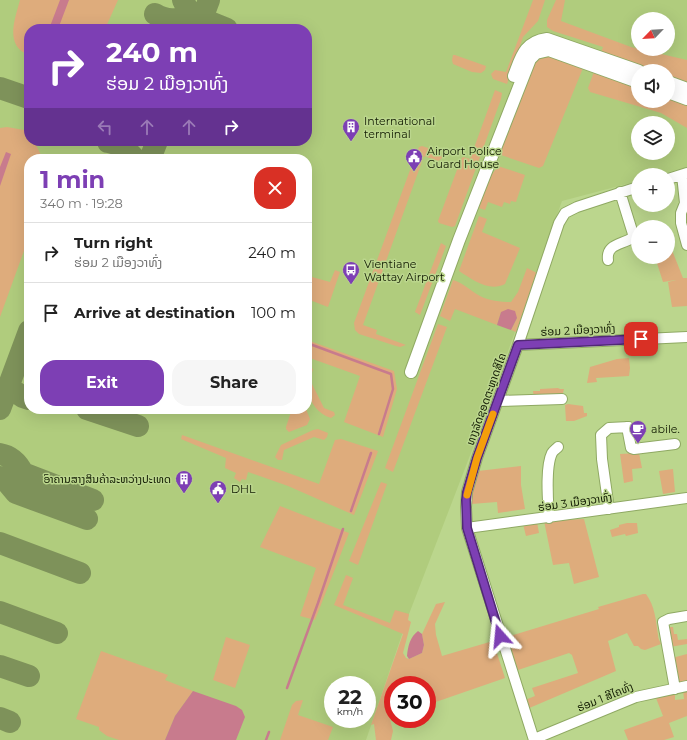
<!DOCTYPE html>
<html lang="en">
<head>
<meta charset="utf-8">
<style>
	body { margin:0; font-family:Montserrat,"Noto Sans Lao",sans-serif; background:#f6f6f6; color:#222; height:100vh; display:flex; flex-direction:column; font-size:15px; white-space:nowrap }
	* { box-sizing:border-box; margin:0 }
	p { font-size:13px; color:#767676 }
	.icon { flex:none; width:22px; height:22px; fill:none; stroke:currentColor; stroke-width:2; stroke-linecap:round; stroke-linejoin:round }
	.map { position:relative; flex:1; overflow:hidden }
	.panel { position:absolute; left:24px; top:154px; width:288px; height:260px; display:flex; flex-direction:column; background:#fff; border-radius:16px; box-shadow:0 4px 16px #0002 }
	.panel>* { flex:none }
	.banner { position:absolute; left:24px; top:24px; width:288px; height:122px; border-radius:16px; box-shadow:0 4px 16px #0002; background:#7d3fb4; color:#fff; overflow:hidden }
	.needle { width:26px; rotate:245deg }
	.tools { position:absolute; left:631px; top:12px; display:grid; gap:8px }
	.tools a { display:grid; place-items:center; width:44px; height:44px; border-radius:50%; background:#fff; box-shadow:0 4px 16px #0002; font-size:20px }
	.speed { position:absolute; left:324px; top:676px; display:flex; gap:8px; font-size:20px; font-weight:700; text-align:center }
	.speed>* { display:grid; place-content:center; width:52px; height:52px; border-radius:50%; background:#fff; box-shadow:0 4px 16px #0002; line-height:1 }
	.speed small { font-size:10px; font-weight:400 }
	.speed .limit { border:6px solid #d22; background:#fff; color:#111 }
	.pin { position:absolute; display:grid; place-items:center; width:34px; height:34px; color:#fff; margin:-17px; border-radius:8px; box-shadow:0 2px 6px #0006 }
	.me { position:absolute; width:44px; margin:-22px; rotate:342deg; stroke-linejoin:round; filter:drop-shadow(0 0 3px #0008) }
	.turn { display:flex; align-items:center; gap:14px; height:84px; padding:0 16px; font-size:18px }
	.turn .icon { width:52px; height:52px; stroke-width:2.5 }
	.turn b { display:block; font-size:28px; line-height:34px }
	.lanes { display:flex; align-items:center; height:38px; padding:0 16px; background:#0003; justify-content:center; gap:20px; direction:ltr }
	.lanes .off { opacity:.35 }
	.round { display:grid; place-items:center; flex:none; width:42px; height:42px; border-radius:16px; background:#f6f6f6 }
	.summary { display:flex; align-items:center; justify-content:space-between; height:68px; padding:0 16px }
	h1 { font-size:24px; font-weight:700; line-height:30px; color:#7d3fb4 }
	.primary-button { display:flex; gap:8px; margin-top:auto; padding:8px 16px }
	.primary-button a { flex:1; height:46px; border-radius:16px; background:#7d3fb4; color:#fff; font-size:16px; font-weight:700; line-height:46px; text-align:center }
	.primary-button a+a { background:#f6f6f6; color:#222 }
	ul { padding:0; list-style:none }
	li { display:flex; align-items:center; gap:12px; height:60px; padding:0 16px; border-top:1px solid #e0e0e0 }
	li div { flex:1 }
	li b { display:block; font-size:15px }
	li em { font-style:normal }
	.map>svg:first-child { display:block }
	.built { fill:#b0cc7d; fill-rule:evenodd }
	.green { fill:#deac7c; fill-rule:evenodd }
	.water { fill:#c87b8d }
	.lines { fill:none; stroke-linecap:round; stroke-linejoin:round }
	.stream { stroke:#c87b8d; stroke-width:2.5 }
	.taxiway { stroke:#7e925a; stroke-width:22 }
	.minor-casing { stroke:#8fa963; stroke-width:12 }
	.tertiary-casing { stroke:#8fa963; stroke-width:14 }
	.minor { stroke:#fff; stroke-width:10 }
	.tertiary { stroke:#fff; stroke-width:12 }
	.route-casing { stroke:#512975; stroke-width:10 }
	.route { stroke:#7d3fb4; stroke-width:7 }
	.slow { stroke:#f59e0b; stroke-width:7 }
	.labels { text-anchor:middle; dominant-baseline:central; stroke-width:3; stroke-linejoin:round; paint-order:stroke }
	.poi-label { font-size:11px; fill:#111a00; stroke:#bbd68d; text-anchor:start }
	.street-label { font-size:11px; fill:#111a00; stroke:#bbd68d }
</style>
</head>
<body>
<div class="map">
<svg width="687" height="740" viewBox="0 0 687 740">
	<rect width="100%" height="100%" fill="#bbd68d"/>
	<path class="built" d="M0,0H687V167L658,175H638V181L562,201L479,432L409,614L366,740H0ZM638,19H668V49H638ZM29,29H307V141H29ZM638,71H668V101H638ZM638,123H668V153H638ZM29,159H307V409H29ZM333,685H367V719H333Z"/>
	<path class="green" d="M20,0H118L105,29H29V55C4,46 15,19 20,0Z
		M533,0H545L538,21L523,37L507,84L493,79L491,74L495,70L506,72Z
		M556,0H565L561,21L631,47L687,60V128L661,113L590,92L588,88L603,47L553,31L547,27V20ZM638,71H668V101H638Z
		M453,55H455L486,66L485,70L481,73L472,72L453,64L452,60Z
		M547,56L554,57L583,68L543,166L539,168L498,154L533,64L538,59Z
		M495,90L502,93L501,99L455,226L452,227L439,223L438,221L461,159L463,157L470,159Z
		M7,127L24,130L29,135V141H34L43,159H29V237L0,317V128Z
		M422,146L437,151L441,155L442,158L438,161L424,156L363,325L377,330L376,334L406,345L400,347L396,346L359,334L355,330L354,323L417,151L419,147Z
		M498,166L525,175L516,202L511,201L510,204L504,202L502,207L488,202L485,210L479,208L488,180Z
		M479,216L487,219L482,232L520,248L505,284C489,292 473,280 459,271Z
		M668,240L683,278H687V306L672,307L668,282L676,280L663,282L655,257H668Z
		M441,243L446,246L420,315L415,312Z
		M527,268L537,273L516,332L511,330L517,318L501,312L497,325L455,309L450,321L440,316L453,280C465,284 469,290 480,296C490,301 501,302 511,302L518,292Z
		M335,270L340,272L328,307L307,299C307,292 305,282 312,277L330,282Z
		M438,324L447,327L393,472L385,468Z
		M307,340L394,371L397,389L383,437L344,422L360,376L307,357Z
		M629,358L630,368L629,376L596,378L597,382L587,383L590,367L617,359Z
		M310,367L313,369L310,380L324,408L334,412L335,415L331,418C318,414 310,403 307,389C306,383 307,376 307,370Z
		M558,388L560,389H564L562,397L534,398L533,391H540V389Z
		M568,404L583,406L584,413H587V416L574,421H566L565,405Z
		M292,409H306L310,419L307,425L289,432L286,429V427Z
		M318,429L328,433L327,437L324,440L314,437L284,450L282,460H278L275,457L281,445L313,430Z
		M182,435L319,484L335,440L341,439L378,451L354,515L288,486L248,472L246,480L242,479L240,482L234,478L236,473L225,468L226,458L181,439Z
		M639,453L642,468L632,469L633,481L624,483L620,454Z
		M521,466V485L525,509L498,513L497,502L471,504L473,491L478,471Z
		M673,469L675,492L663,494L659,471Z
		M381,482L387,484L358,565L349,561Z
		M280,506L349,533L315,620L300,616L316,568L260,547Z
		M584,519L599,577L574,584L569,563L553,565L544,521Z
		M537,522L539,533L526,536L523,524Z
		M627,523H637L638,533L626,536L625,534L612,537L610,530L619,527V525Z
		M346,575L353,578L343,605L390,623L395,610L409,614L408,620L411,622L403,653L406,658L409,659L422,653L424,645L422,634L436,604L445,602L435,624L436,635L442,656L493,641L505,678L427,705V685H393V717L390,719L393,731L391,740H376L374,724L371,725L403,634L334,605Z
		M643,594H646C655,606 656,621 658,635C658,639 660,641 661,644L645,650L641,649L638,646H634L627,633L608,641L616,671L527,709L525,700L535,696L532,688L578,673L572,655L569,653L518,670L507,640L510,636L599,609L598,607Z
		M666,627H673L674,634H677L678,640L687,639V644L670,647Z
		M226,637L250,645L235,688L213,680Z
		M101,651L168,675L165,680L193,691L175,716L165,740H119L107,736L99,730V727L76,719Z
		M687,654V681L677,684L672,658Z
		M687,689V716L669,723L674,737L664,740H628L624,730L663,716L656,698L675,694V700L684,699L683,690Z
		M303,700L298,715L333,727L328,740H280L292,705L296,701Z"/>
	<path class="water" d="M60,0H69L58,29H49Z
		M6,152L11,154L0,186V167Z
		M508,309L515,311L517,318L511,330L497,325L501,312Z
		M418,631L422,634L424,645L422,653L409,659L407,656C408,646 410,637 418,631Z
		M193,691L236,706L242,710L245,717L236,740H165L175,716Z"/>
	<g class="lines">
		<path class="stream" d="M307,343L391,374L393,389L379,434
			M351,511L371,453
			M287,688L318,603L343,529
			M266,740L269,732"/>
		<path class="taxiway" d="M183,0L190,14L227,29
			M155,14C167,21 177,21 190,14
			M198,29L209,0
			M0,88L29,98
			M108,142C120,144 128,150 135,159
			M150,159L157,141
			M8,387L23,397L29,399
			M0,409L29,331
			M87,409L138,426
			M0,454C12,456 18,463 23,473L93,500
			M0,477L6,481L16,493L87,519
			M0,543L80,573
			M0,612L57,633
			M0,666L29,676
			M0,718L10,722"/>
		<defs>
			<path id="minor" d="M682,175L685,203L681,213V223L687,245
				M668,179L687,173
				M608,260C606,244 621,245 632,238L633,234L620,192
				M518,345L687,337
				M498,401L562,399
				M627,427L631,448L634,449L675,444
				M609,509L602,459L601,435L609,428L629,427
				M549,518C548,501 545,467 552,453C553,451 556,449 558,447
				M467,528L687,498
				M675,689L663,622L669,619L687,616
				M534,739L636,697L687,686
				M534,740L467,528L466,507L467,492L477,458L518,345L559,223L565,213L577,207L638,187"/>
			<path id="tertiary" d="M514,76C521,58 524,42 547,39L639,71
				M668,82L687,89
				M668,92L687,99
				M411,372L459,240L530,59L536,53L549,50L638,82"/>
		</defs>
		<use href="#minor" class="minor-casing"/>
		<use href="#tertiary" class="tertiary-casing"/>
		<use href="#minor" class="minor"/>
		<use href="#tertiary" class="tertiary"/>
	</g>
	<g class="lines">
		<defs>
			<path id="route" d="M500,636L467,528L466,500L467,492L477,458L518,345L641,339"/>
		</defs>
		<use href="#route" class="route-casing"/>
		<use href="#route" class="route"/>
		<path class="slow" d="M467,495L477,458L493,414"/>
	</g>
	<defs>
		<symbol id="building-pin" viewBox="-11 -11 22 30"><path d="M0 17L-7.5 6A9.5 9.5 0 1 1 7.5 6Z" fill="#7d3fb4" stroke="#bbd68d"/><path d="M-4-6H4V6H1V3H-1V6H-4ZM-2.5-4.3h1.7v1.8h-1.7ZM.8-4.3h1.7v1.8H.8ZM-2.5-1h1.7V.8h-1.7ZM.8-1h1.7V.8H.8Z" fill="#fff"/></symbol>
		<symbol id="civic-pin" viewBox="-11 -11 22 30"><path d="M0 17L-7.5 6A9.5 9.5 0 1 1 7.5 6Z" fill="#7d3fb4" stroke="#bbd68d"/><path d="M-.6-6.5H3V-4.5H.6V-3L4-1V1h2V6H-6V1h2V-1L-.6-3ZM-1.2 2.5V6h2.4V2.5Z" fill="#fff"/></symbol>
		<symbol id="bus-pin" viewBox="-11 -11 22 30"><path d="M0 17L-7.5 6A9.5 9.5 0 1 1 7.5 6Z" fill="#7d3fb4" stroke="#bbd68d"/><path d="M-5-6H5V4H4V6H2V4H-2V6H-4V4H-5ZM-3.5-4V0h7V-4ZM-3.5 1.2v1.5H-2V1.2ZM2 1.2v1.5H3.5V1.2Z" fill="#fff"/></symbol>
		<symbol id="cafe-pin" viewBox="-11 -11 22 30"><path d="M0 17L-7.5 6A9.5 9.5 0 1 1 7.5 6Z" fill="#7d3fb4" stroke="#bbd68d"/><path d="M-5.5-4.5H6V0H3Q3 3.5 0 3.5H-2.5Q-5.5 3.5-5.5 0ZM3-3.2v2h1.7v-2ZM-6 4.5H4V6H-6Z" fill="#fff"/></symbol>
	</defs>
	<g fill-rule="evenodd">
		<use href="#building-pin" x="341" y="117" width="20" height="27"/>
		<use href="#civic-pin" x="404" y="147" width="20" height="27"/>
		<use href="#bus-pin" x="341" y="260" width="20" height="27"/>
		<use href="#cafe-pin" x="628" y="419" width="20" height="27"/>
		<use href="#building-pin" x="174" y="469" width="20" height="27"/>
		<use href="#civic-pin" x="208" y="479" width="20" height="27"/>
	</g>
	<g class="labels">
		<g class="poi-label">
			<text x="364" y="121">International<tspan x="364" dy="13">terminal</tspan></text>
			<text x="427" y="151">Airport Police<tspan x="427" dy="13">Guard House</tspan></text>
			<text x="364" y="264">Vientiane<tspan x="364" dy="13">Wattay Airport</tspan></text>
			<text x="651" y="429">abile.</text>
			<text x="171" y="479" text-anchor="end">ົອາຄານສາງສິນຄ້າລະຫວ່າງປະເທດ</text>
			<text x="231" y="489">DHL</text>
		</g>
		<g class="street-label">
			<text transform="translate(578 330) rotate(-3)">ຮ່ອມ 2 ເມືອງວາທົ່ງ</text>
			<text transform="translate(486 399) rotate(-70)">ທາງລັດຊອດຕະຫຼາດສີໄຄ</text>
			<text transform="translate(575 502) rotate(-8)">ຮ່ອມ 3 ເມືອງວາທົ່ງ</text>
			<text transform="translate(605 697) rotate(-22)">ຮ່ອມ 1 ສີໄຄທົ່ງ</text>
		</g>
	</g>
</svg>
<div class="tools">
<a><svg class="needle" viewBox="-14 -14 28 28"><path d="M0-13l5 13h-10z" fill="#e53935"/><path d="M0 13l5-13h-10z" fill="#767676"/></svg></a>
<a><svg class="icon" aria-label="sound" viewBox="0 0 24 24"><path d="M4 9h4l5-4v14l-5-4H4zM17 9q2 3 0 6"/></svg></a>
<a><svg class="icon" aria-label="layers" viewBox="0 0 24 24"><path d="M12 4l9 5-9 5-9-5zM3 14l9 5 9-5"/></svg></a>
<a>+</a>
<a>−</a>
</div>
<div class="speed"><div>22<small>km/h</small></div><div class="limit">30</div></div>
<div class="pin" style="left:641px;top:339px;background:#d93025"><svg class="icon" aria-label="arrive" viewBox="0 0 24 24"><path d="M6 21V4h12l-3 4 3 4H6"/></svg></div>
<svg class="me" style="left:500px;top:636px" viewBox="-20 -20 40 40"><path d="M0-17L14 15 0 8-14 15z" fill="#7d3fb4" stroke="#fff" stroke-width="4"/></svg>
<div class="banner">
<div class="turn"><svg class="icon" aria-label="right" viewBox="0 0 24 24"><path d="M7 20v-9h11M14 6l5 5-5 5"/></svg><div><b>240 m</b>ຮ່ອມ 2 ເມືອງວາທົ່ງ</div></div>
<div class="lanes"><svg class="icon off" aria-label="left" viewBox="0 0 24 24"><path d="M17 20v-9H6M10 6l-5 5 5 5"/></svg><svg class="icon off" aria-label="ahead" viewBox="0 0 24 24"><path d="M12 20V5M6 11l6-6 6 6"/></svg><svg class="icon off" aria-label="ahead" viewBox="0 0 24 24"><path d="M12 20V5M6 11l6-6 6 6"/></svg><svg class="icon" aria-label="right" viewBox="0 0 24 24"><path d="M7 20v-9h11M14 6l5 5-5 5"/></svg></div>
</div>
<section class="panel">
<div class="summary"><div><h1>1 min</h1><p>340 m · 19:28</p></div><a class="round" style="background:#d93025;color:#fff"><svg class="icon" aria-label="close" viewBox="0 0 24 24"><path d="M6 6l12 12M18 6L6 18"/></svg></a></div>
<ul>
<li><svg class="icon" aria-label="right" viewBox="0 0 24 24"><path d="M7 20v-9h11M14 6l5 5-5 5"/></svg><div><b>Turn right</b><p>ຮ່ອມ 2 ເມືອງວາທົ່ງ</p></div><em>240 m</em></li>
<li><svg class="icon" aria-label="arrive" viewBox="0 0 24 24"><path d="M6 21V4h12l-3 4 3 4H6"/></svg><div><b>Arrive at destination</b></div><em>100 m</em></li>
</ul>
<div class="primary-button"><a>Exit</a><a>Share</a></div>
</section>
</div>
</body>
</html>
